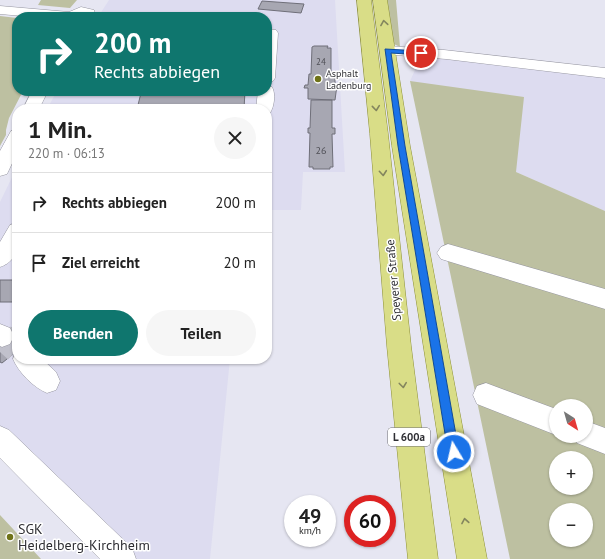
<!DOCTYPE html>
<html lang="de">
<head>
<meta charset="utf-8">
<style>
	body { margin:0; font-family:"PT Sans",sans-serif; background:#f6f6f6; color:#222; height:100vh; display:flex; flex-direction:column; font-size:15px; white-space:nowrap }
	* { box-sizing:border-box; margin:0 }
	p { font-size:13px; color:#767676 }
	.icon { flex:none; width:22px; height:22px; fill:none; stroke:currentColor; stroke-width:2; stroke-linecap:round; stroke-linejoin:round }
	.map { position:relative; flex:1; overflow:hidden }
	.side { position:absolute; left:12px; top:104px; width:260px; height:260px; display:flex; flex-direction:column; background:#fff; border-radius:16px; box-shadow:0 1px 3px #0004 }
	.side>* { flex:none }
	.hud { position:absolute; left:12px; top:12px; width:260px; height:84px; border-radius:16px; box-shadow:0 1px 3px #0004; background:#0f766e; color:#fff; overflow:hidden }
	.needle { width:26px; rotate:143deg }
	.tools { position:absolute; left:549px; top:399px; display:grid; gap:8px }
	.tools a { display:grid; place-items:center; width:44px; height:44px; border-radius:50%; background:#fff; box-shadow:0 1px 3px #0004; font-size:20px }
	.speed { position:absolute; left:284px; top:495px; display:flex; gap:8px; font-size:20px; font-weight:700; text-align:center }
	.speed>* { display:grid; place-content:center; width:52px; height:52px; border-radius:50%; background:#fff; box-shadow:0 1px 3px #0004; line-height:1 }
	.speed small { font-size:10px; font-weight:400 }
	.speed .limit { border:6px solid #d22; background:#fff; color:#111 }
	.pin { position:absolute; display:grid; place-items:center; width:34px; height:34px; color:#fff; margin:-17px; border:2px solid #fff; border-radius:50%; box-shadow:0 1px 4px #0007 }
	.me { position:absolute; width:44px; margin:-22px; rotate:351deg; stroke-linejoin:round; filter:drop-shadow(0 0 3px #0008) }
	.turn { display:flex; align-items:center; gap:14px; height:84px; padding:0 16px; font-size:18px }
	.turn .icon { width:52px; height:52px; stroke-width:2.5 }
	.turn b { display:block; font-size:28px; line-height:34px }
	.round { display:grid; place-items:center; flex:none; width:42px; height:42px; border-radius:21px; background:#f6f6f6 }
	.head { display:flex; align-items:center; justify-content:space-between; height:68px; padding:0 16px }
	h1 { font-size:24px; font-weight:700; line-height:30px }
	.action { display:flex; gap:8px; margin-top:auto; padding:8px 16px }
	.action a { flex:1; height:46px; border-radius:24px; background:#0f766e; color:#fff; font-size:16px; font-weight:700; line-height:46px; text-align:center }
	.action a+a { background:#f6f6f6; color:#222 }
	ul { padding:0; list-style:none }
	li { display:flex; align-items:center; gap:12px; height:60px; padding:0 16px; border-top:1px solid #e0e0e0 }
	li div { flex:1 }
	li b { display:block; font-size:15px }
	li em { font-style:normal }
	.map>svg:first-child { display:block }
	.built { fill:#dddcf0 }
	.green { fill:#bdc0a1; fill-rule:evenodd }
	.building { fill:#a7a7b2; stroke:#6f6f79 }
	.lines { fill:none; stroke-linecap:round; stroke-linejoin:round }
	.minor-tunnel { stroke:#c1c1cc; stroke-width:26; stroke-dasharray:26 14; stroke-linecap:butt }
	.minor-casing { stroke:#9595a0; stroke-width:1 }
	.major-casing { stroke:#8d9136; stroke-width:1 }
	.minor { fill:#fff; fill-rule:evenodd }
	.major { fill:#d9dd87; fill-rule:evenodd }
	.oneway { stroke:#84865e }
	.route { fill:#1a73e8; stroke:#114b97 }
	.poi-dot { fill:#6f7319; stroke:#fff; stroke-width:1.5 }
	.labels { text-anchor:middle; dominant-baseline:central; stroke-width:3; stroke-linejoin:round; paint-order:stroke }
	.far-number-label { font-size:9px; fill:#4d4d54 }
	.far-poi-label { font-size:10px; fill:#2f2f34; stroke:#fff; text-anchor:start }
	.number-label { font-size:10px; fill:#4d4d54 }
	.shield { fill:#fff; stroke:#6d6d71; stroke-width:1 }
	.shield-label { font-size:11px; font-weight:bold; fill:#2f2f34 }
	.street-label { font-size:12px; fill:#2f2f34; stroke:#fff }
	.near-poi-label { font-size:14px; fill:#2f2f34; stroke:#fff; text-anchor:start }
</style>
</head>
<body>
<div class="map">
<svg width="605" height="559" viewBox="0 0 605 559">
	<rect width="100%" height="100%" fill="#e6e6f2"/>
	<path class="built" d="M109,0H335L345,172H303L301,210H267V109H47L57,91H267V17H98Z
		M421,57L605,76V211L516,172L410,81Z
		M17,167V359H230L210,559H121L0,439V202Z"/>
	<path class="green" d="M41,0H77L70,8L38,5Z
		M386,0H396L400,47L394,44L392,40Z
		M0,16L17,18V91H23L9,118L6,130V135L0,146Z
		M410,81L524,97L516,172L605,211V559H510ZM556,406H586V436H556ZM556,458H586V488H556ZM556,510H586V540H556Z
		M0,515L41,559H0Z"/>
	<path class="building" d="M262,1L304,4L301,13L258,9Z
		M314,46H328L327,48H331V75H335V85H337L335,100L308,99V88H304L305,85H308L309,74H311L312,47Z
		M144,91H245L244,109H137L141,93Z
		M311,100H332V128H335V134H332L333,167H330V169H313V167H309L310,133H308V128H310Z
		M0,280H17V302H0Z
		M17,324V351L2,363L0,362V337Z"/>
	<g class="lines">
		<path class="minor-tunnel" d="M2,336L17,350"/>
		<defs>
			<path id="minor" d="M0,6L69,12L81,7L94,10L96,17H34L0,14Z
				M267,29L276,30L278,33L275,78L273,81L267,83Z
				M388,46L444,50L605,68V78L446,59L383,54L380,51L383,48Z
				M267,86L272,87C276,94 274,107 270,113L267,114V109H256L258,91H267Z
				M32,91H48L39,109H23Z
				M17,129V153L7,174L0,176V151L11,131Z
				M17,223C17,241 21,260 0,267V242L10,225Z
				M448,244L605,289V309L441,259L437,253L441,247Z
				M0,324L10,328L14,336L10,344L2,347L0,346Z
				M16,351L17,359H42L56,372L60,381L56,390L47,393C33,387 19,373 13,359Z
				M486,383L556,409V435L477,404L473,395L477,386Z
				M586,421L605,428V454L577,443L574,436H586Z
				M0,426L9,430L132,548L136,559H100L0,458Z"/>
			<path id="major" d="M357,0H371L388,134L411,346L438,559H408L387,346L370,134Z
				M373,0H387L410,146L487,559H457L392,146Z"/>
		</defs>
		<use href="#minor" class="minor-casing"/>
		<use href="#major" class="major-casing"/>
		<use href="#minor" class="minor"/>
		<use href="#major" class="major"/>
	</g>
	<defs><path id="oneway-chevron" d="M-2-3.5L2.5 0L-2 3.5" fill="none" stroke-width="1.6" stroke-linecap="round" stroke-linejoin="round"/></defs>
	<g class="oneway">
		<use href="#oneway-chevron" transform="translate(384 23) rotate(-99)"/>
		<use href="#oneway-chevron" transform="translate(376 108) rotate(84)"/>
		<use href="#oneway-chevron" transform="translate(383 173) rotate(85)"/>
		<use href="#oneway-chevron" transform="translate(403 385) rotate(83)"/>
		<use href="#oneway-chevron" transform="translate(465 521) rotate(-100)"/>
	</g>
	<path class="route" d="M385,49L421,51L424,53L421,55L391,53L405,146L459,452L458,456L454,458L450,456L448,452L398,146Z"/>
	<g class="poi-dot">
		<circle cx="318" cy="79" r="4"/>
		<circle cx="10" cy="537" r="4"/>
	</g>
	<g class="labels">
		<g class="far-number-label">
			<text x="321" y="61">24</text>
		</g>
		<g class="far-poi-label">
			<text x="326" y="73">Asphalt<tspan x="326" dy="12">Ladenburg</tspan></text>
		</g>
		<g class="number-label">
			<text x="321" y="150">26</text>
		</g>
		<rect class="shield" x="388" y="428" width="42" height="18" rx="3"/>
		<g class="shield-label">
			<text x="409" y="437">L 600a</text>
		</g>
		<g class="street-label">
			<text transform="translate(393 280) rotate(-95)">Speyerer Straße</text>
		</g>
		<g class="near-poi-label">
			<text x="18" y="529">SGK<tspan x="18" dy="16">Heidelberg-Kirchheim</tspan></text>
		</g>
	</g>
</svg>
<div class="tools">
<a><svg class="needle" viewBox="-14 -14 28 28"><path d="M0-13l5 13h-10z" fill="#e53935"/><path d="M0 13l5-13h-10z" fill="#767676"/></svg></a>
<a>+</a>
<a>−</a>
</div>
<div class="speed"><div>49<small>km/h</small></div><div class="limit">60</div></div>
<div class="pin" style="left:421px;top:53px;background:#d93025"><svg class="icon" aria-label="arrive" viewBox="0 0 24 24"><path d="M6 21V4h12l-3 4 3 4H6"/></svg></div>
<svg class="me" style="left:454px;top:452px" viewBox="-20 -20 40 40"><circle r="17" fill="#1a73e8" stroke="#fff" stroke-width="3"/><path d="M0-11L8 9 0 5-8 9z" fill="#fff"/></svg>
<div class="hud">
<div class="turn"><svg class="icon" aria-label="right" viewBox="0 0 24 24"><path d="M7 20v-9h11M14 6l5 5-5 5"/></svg><div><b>200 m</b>Rechts abbiegen</div></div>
</div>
<section class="side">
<div class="head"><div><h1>1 Min.</h1><p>220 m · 06:13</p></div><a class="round"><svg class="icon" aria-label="close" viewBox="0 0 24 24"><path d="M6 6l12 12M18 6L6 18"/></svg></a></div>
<ul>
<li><svg class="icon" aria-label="right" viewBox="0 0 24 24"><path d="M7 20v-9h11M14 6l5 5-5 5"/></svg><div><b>Rechts abbiegen</b></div><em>200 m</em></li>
<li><svg class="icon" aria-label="arrive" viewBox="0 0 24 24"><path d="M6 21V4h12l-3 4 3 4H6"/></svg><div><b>Ziel erreicht</b></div><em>20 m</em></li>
</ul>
<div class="action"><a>Beenden</a><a>Teilen</a></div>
</section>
</div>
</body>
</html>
